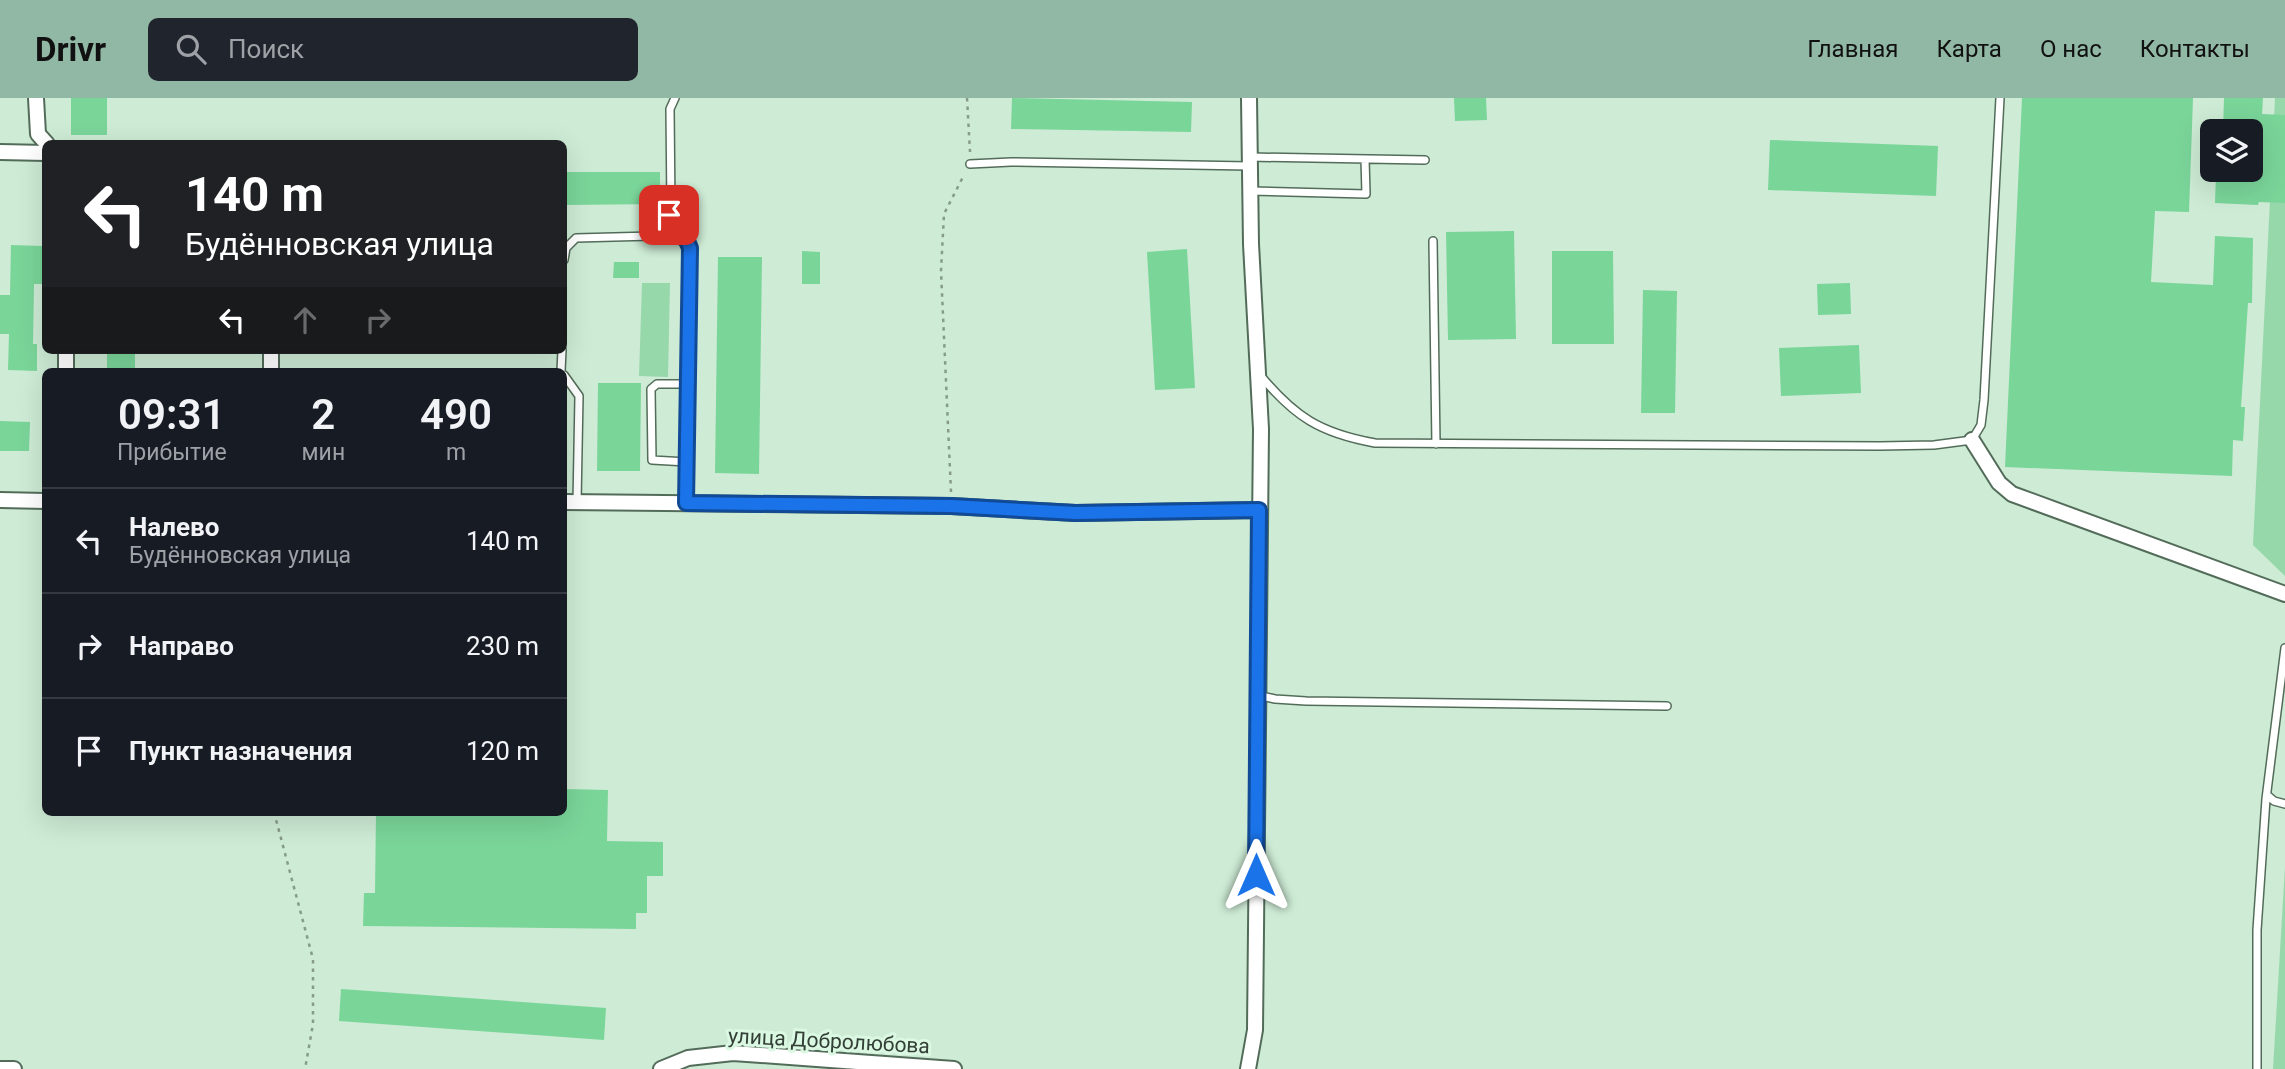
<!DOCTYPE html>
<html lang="ru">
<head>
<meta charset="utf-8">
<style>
	body { margin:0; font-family:Roboto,sans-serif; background:#20242c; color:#f1f3f6; height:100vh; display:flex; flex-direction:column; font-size:26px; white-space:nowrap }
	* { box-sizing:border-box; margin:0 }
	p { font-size:23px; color:#9ea1a6 }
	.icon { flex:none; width:38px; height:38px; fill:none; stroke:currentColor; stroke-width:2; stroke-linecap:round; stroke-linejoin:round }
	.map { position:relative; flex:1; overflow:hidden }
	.sheet { position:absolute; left:42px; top:270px; width:525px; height:448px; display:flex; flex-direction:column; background:#171b24; border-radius:10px; box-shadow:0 7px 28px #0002 }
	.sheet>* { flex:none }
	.top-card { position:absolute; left:42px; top:42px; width:525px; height:214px; border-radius:10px; box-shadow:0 7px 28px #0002; background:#202124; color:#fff; overflow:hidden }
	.tools { position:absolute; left:2200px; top:21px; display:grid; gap:14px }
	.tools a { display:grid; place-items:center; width:63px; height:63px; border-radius:10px; background:#171b24; box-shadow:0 7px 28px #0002; font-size:35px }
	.pin { position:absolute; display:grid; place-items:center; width:60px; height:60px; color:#fff; margin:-30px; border-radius:14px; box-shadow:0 4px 10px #0006 }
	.me { position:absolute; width:77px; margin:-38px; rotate:0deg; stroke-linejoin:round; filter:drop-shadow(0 0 5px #0008) }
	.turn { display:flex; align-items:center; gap:24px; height:147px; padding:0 28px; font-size:32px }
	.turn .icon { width:91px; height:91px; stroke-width:2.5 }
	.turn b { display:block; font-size:49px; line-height:60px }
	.lanes { display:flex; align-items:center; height:66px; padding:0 28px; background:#0003; justify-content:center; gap:35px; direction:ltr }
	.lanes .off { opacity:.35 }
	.eta { display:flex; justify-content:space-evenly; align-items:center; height:119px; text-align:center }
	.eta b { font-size:42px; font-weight:600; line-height:49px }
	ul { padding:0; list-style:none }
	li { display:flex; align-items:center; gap:21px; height:105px; padding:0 28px; border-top:2px solid #363941 }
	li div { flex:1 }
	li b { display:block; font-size:26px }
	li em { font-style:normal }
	header { display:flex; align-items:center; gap:42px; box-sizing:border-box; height:98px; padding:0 35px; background:#91b8a4; color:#111 }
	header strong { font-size:33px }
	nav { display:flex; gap:38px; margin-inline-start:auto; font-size:24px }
	.search { width:490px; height:63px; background:#20242c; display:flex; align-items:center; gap:18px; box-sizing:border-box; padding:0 24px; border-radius:10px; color:#9ea1a6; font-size:26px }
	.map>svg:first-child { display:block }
	.green { fill:#97d8ab }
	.building { fill:#7ad599 }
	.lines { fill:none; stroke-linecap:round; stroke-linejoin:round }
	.service-casing { stroke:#536c5a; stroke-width:10 }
	.minor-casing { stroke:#536c5a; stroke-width:18 }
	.path { stroke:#869b8b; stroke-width:2.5; stroke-dasharray:3.5 5; stroke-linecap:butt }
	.service { stroke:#fff; stroke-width:7 }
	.minor { stroke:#fff; stroke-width:14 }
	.route-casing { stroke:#114b97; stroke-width:18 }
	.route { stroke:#1a73e8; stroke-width:12 }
	.labels { text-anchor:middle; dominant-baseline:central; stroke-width:6; stroke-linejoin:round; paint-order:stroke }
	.street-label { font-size:21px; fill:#344037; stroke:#daf8e2 }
</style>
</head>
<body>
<header>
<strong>Drivr</strong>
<div class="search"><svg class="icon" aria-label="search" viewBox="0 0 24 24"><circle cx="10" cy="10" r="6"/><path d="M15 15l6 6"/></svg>Поиск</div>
<nav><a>Главная</a><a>Карта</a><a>О нас</a><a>Контакты</a></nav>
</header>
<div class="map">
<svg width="2285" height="971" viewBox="0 0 2285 971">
	<rect width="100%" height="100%" fill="#cdebd5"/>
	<path class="green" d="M2275,0H2285V478L2253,447Z
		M642,185H670L668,279L639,278Z
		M2285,769V971H2273Z"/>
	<path class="building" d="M71,0H107V37H71Z
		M1012,0L1192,4L1191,34L1011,31Z
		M1454,0H1486L1487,22L1455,23Z
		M2022,0H2193L2189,114L2155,113L2151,184L2213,187L2215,138L2253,140L2252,205H2248L2241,309H2245L2243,343L2233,342L2232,378L2005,369Z
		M2224,0H2263L2262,16L2285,17V105L2259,104L2258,107L2215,105L2216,74L2250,75V33H2223Z
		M1770,42L1938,48L1936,98L1768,92Z
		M564,74H660V106L564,107Z
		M1514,133L1516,241L1448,242L1446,134Z
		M11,147L42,148V186H34L33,246H37V273L8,272L9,236H0V197H10Z
		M1187,151L1195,290L1155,292L1147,154Z
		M802,153L820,154V186H802Z
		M1552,153H1613L1614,246H1552Z
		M718,159H762L759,376L715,375Z
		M614,164H639V180H613Z
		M1850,185L1851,216L1818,217L1817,186Z
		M1643,192L1677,193L1675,315H1641Z
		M1859,247L1861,295L1781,298L1779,250Z
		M107,252H135V273H107Z
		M598,285H641L640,373H597Z
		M0,323L30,324L29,353H0Z
		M564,691L608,692L607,743L663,744V778H647V815H636V831L363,828L364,795H375L376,714H564Z
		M341,891L606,910L604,942L339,923Z"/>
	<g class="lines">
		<defs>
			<path id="service" d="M1250,59L1425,62
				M970,66L1011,64L1249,68
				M1250,93L1366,96L1365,61
				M667,122L687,143L690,150L686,405
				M1433,143L1436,346
				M564,162L566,150L576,140L652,138L666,125L671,111L670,11L675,0
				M561,273L562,252
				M564,277L579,298L577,404
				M1260,277C1295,319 1320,335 1375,345L1880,348L1934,347L1972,342L1981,327L1984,302L2000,0
				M687,364L652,362L651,291L657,286H688
				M1257,597L1275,601L1306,603L1667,608
				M2267,697L2274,703L2285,706
				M2257,971V832L2266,701L2285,550"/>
			<path id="minor" d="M36,0L38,36L47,46
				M0,54L46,55
				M66,252V273
				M271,252V273
				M1972,342L1999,385L2012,396L2285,496
				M0,402L46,403
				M564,404L952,408L1075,415L1259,412
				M0,971H14
				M661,971L688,960L733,955L954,971
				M1248,971L1255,932L1261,331L1251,146L1249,0"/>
		</defs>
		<use href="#service" class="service-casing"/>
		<use href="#minor" class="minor-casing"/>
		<path class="path" d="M967,0L970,54
			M951,394L941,173L944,116L964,77
			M274,714L313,861V926L305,971"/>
		<use href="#service" class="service"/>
		<use href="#minor" class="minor"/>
	</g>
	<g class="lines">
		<defs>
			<path id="route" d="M669,117L667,122L687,143L690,150L686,405L951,408L1076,415L1259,412L1256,777"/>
		</defs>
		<use href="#route" class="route-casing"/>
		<use href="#route" class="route"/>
	</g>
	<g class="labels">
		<g class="street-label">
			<text transform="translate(829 943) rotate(3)">улица Добролюбова</text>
		</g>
	</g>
</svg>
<div class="tools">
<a><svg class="icon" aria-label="layers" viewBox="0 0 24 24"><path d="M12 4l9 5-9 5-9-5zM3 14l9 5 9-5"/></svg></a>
</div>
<div class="pin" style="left:669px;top:117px;background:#d93025"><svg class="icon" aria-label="arrive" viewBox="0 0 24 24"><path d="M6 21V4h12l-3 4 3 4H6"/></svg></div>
<svg class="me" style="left:1256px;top:777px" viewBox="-20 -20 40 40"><path d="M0-17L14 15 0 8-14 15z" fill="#1a73e8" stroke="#fff" stroke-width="4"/></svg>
<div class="top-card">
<div class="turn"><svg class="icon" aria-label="left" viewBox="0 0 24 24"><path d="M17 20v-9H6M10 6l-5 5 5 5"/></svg><div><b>140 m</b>Будённовская улица</div></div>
<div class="lanes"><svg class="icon" aria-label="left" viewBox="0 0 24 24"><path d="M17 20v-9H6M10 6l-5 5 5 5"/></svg><svg class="icon off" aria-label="ahead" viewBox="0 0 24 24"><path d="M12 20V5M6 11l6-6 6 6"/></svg><svg class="icon off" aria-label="right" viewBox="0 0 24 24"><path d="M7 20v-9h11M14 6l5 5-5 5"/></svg></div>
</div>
<section class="sheet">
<div class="eta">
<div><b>09:31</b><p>Прибытие</p></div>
<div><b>2</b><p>мин</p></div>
<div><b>490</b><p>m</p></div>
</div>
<ul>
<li><svg class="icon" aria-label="left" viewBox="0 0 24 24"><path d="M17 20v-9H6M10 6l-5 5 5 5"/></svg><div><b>Налево</b><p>Будённовская улица</p></div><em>140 m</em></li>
<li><svg class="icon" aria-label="right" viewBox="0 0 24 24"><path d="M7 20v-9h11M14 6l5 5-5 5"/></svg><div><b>Направо</b></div><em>230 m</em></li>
<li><svg class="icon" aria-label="arrive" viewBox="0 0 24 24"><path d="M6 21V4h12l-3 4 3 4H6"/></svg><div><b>Пункт назначения</b></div><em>120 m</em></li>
</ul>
</section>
</div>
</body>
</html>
